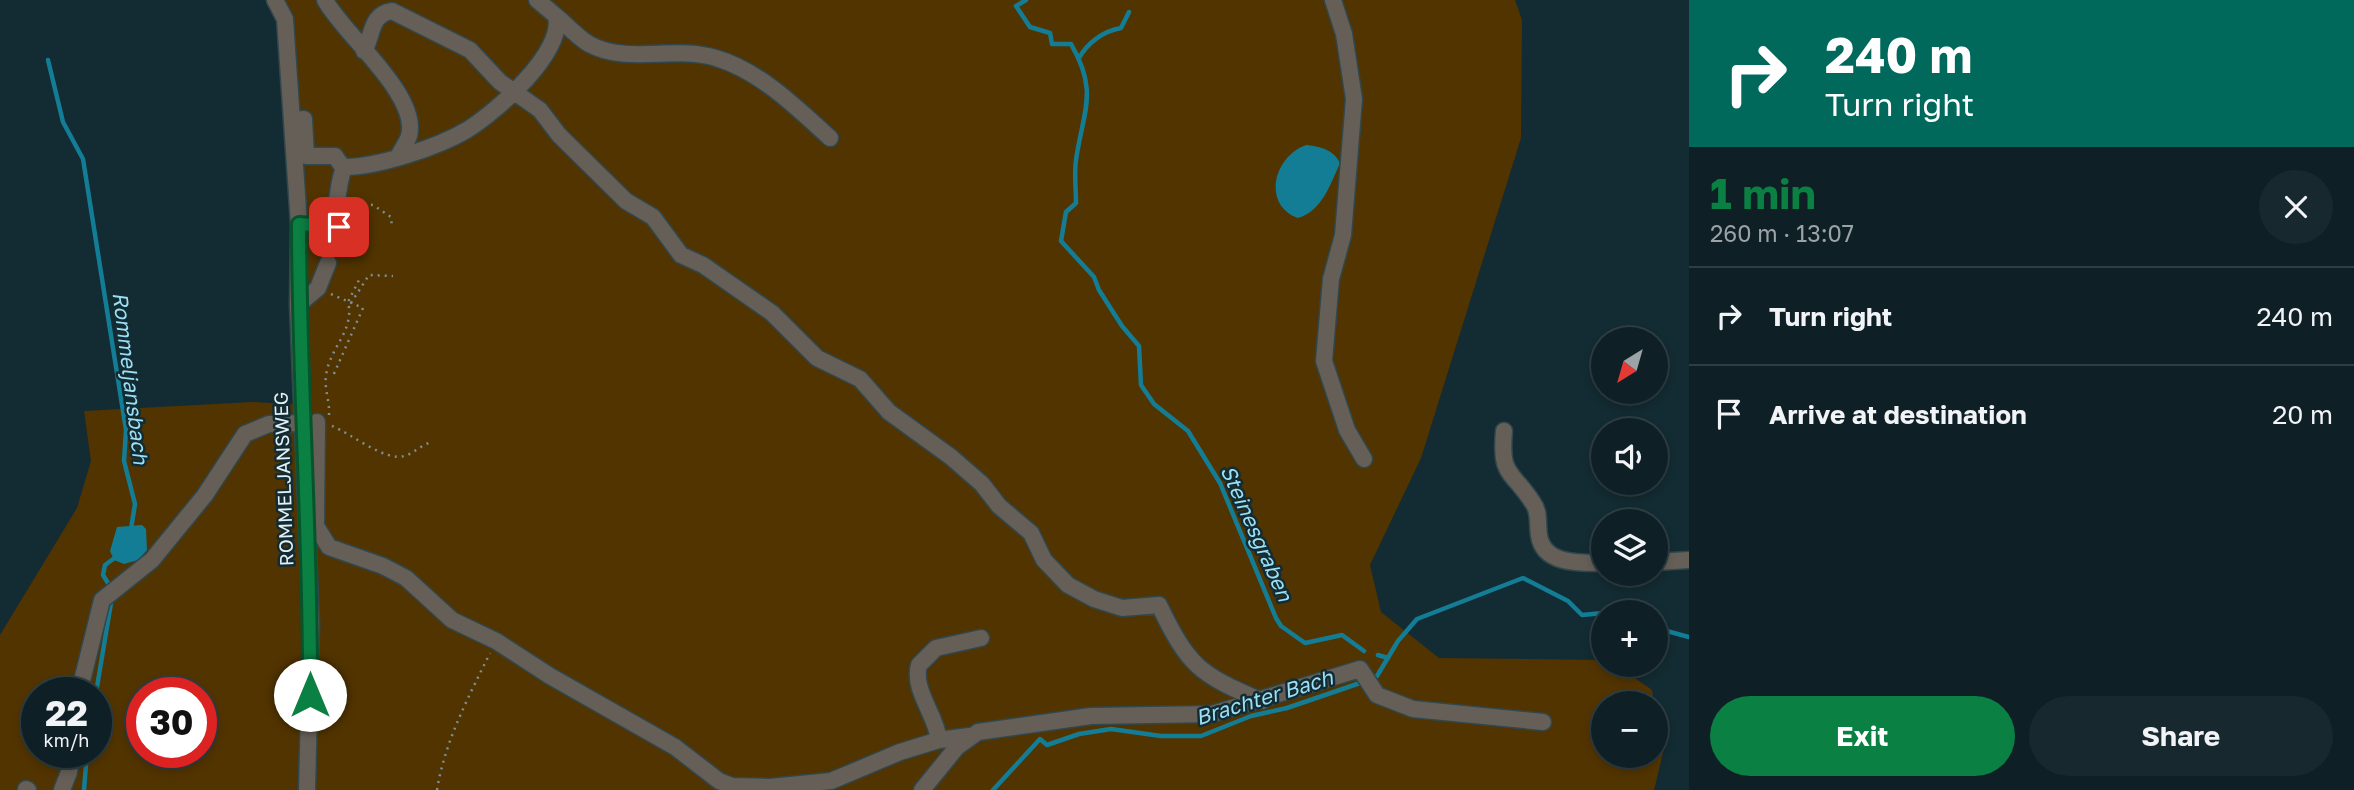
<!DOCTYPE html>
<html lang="en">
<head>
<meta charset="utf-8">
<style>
	body { margin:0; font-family:"Golos Text",sans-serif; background:#17282e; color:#f1f3f6; height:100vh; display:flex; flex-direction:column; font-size:26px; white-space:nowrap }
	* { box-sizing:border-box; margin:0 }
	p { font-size:23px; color:#9ba3a7 }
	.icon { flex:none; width:38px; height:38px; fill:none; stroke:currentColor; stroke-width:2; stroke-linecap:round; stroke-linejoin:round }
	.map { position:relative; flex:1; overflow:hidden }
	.drawer { display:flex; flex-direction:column; background:#0e2026; width:665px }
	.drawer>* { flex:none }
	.hud { background:#00695c; color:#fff; overflow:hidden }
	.needle { width:46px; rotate:217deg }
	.tools { position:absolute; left:1591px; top:327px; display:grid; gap:14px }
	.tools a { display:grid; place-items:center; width:77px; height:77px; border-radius:50%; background:#0e2026; box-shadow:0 4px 10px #0003,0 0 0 2px #2e3e43; font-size:35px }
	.speed { position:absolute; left:21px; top:677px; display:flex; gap:14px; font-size:35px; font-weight:700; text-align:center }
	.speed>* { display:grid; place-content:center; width:91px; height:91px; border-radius:50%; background:#0e2026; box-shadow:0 4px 10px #0003,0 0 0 2px #2e3e43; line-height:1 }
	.speed small { font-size:18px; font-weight:400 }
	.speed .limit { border:10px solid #d22; background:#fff; color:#111 }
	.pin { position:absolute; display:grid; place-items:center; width:60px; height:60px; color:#fff; margin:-30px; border-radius:14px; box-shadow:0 4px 10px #0006 }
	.me { position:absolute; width:77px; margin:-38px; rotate:0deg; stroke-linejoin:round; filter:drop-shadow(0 0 5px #0008) }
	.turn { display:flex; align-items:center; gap:24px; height:147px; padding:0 21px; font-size:32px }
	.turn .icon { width:91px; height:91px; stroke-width:2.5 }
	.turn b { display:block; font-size:49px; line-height:60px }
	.round { display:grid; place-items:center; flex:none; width:74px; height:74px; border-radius:37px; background:#17282e }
	.summary { display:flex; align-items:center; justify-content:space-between; height:119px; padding:0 21px }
	h1 { font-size:42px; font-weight:700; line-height:52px; color:#0b8043 }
	.primary-button { display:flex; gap:14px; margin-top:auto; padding:14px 21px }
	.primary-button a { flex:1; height:80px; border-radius:42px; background:#0b8043; color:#fff; font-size:28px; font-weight:700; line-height:80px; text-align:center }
	.primary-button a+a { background:#17282e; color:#f1f3f6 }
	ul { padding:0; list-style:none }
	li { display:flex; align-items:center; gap:21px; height:98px; padding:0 21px; border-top:2px solid #2e3e43 }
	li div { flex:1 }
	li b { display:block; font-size:26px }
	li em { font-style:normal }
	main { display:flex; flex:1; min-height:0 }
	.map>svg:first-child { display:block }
	.green { fill:#523400; fill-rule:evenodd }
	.water { fill:#137d96 }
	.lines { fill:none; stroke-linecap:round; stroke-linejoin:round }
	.stream { stroke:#137d96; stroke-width:4.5 }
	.minor-casing { stroke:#30474d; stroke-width:19 }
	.path { stroke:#7c8f95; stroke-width:2.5; stroke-dasharray:2 5; stroke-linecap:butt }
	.minor { stroke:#655f57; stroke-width:16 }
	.route-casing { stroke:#07532c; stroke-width:18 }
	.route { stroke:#0b8043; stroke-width:12 }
	.labels { text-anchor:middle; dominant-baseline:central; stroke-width:5; stroke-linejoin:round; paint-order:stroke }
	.street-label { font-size:19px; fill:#e3f1f6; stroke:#132b32 }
	.water-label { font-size:21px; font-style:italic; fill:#9adff4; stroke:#132b32 }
</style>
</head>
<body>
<main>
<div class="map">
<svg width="1689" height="790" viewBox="0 0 1689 790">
	<rect width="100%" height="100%" fill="#132b32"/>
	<path class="green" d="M281,0H1515L1522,20L1521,138L1421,458L1370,565L1381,612L1439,658L1603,660V665H1616L1652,690L1654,703L1603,704V756H1656V712L1663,753L1654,790H0V635L77,508L91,461L84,411L252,402L305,405L300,114L290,15ZM37,693H96V752H37ZM142,693H201V752H142Z"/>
	<path class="water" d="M1306,145C1319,146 1334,150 1340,163C1330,185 1322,211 1298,218C1262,205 1273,157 1306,145Z
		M142,525L146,529L147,550L138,560L124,564L114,560L110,551L117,527Z"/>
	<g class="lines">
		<path class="stream" d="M1026,0L1016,6L1030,27L1050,33L1052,44H1071C1099,92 1083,111 1076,160C1074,174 1076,189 1076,203L1066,212L1061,241L1094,277L1099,290L1122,326L1139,346L1141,385L1154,404L1188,431L1220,483L1276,618L1281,626L1305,643L1342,635L1364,651
			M1079,58C1088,42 1104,31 1121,28L1129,12
			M48,60L63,122L83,159L126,430L124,461L135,504L131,529
			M111,588L103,575L105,565L116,557
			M1656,628L1689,637
			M1378,655L1388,658
			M1377,676L1398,641L1417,619L1523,578L1568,601L1582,615L1603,613
			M96,693L112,597
			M84,790L87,752
			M993,790L1040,739L1047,745L1079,734L1111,729L1161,736H1201L1251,716L1287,708L1360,683"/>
		<defs>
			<path id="minor" d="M275,0L285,19L299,224L298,305L311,625L307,790
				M325,0C343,34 420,95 409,136C407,142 402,149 399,155
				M1333,0L1344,34L1354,99L1343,235L1331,279L1324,361L1347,430L1364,459
				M556,16C567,25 577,37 589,44C627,65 676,45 716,58C760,71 797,108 830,138
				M364,51C373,36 370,14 392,11L470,50L500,82L540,110L559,135L626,201L653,217L681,255L703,265L772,313L817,358L860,379L889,412L951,457L982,484L999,506L1031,533L1044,560L1068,585L1094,599L1122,608L1159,605C1189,667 1199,674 1262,701
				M292,121L304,119L306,156H335L344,169
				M299,224L339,227
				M333,226C337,211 338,177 345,167C378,167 438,147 467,130C496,112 565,52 556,16L537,0
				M298,305L318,288L328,263
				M317,422L316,526L329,547L383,566L406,578L452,620L496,641L550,676L675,747L719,781L732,786L770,787L831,781L900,752L939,740L969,736
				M1504,431C1500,477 1511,469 1533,503C1540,512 1537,524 1539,535C1543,565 1580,563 1603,563
				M1656,562L1689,560
				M79,693L102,600L152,560L205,495L245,434L269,424L302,423
				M939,740C936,714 912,690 919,665L936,648L981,638
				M26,789L28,790
				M62,790L69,772L71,752
				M922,790L957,747L978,732L1091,716L1212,714L1360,669L1377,695L1413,709L1543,722"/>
		</defs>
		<use href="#minor" class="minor-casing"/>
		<path class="path" d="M350,203L373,205L391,217L392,228
			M331,294L363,308L333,376
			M351,303L369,275L393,276
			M329,415C330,402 324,388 326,376C329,348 355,331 348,302L361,276
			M332,426C350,433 386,462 404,456C413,454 420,446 429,443
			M437,790C445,741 468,698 490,653"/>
		<use href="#minor" class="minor"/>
	</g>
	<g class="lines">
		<defs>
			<path id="route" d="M310,695C311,538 299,381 299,224L339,227"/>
		</defs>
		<use href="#route" class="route-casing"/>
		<use href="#route" class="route"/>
	</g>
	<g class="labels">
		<g class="street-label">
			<text transform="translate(283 479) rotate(-92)">ROMMELJANSWEG</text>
		</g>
		<g class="water-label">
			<text transform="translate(131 378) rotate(83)">Rommeljansbach</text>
			<text transform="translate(1257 533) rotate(66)">Steinesgraben</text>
			<text transform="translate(1264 697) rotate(-17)">Brachter Bach</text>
		</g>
	</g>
</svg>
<div class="tools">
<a><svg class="needle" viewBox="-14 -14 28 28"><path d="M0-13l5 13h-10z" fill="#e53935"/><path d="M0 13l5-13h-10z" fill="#9ba3a7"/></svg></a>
<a><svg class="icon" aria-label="sound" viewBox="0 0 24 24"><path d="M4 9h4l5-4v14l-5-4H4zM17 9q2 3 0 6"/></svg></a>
<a><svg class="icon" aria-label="layers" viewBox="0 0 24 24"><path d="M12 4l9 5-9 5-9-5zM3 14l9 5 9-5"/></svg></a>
<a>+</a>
<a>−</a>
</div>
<div class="speed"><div>22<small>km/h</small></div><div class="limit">30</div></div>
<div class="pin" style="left:339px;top:227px;background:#d93025"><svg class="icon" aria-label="arrive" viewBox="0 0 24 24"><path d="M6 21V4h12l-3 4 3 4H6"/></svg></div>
<svg class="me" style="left:310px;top:695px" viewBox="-20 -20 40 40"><circle r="19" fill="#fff"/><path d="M0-13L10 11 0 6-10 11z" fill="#0b8043"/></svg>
</div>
<section class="drawer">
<div class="hud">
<div class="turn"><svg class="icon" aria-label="right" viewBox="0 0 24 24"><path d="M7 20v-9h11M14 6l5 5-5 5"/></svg><div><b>240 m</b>Turn right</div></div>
</div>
<div class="summary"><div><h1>1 min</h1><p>260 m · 13:07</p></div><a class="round"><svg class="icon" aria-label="close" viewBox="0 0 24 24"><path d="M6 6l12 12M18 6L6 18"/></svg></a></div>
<ul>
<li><svg class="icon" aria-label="right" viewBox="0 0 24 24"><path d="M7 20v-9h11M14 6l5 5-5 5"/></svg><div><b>Turn right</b></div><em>240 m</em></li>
<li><svg class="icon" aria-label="arrive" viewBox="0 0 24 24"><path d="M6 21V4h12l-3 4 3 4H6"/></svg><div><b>Arrive at destination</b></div><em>20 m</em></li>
</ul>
<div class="primary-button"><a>Exit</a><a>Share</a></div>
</section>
</main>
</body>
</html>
